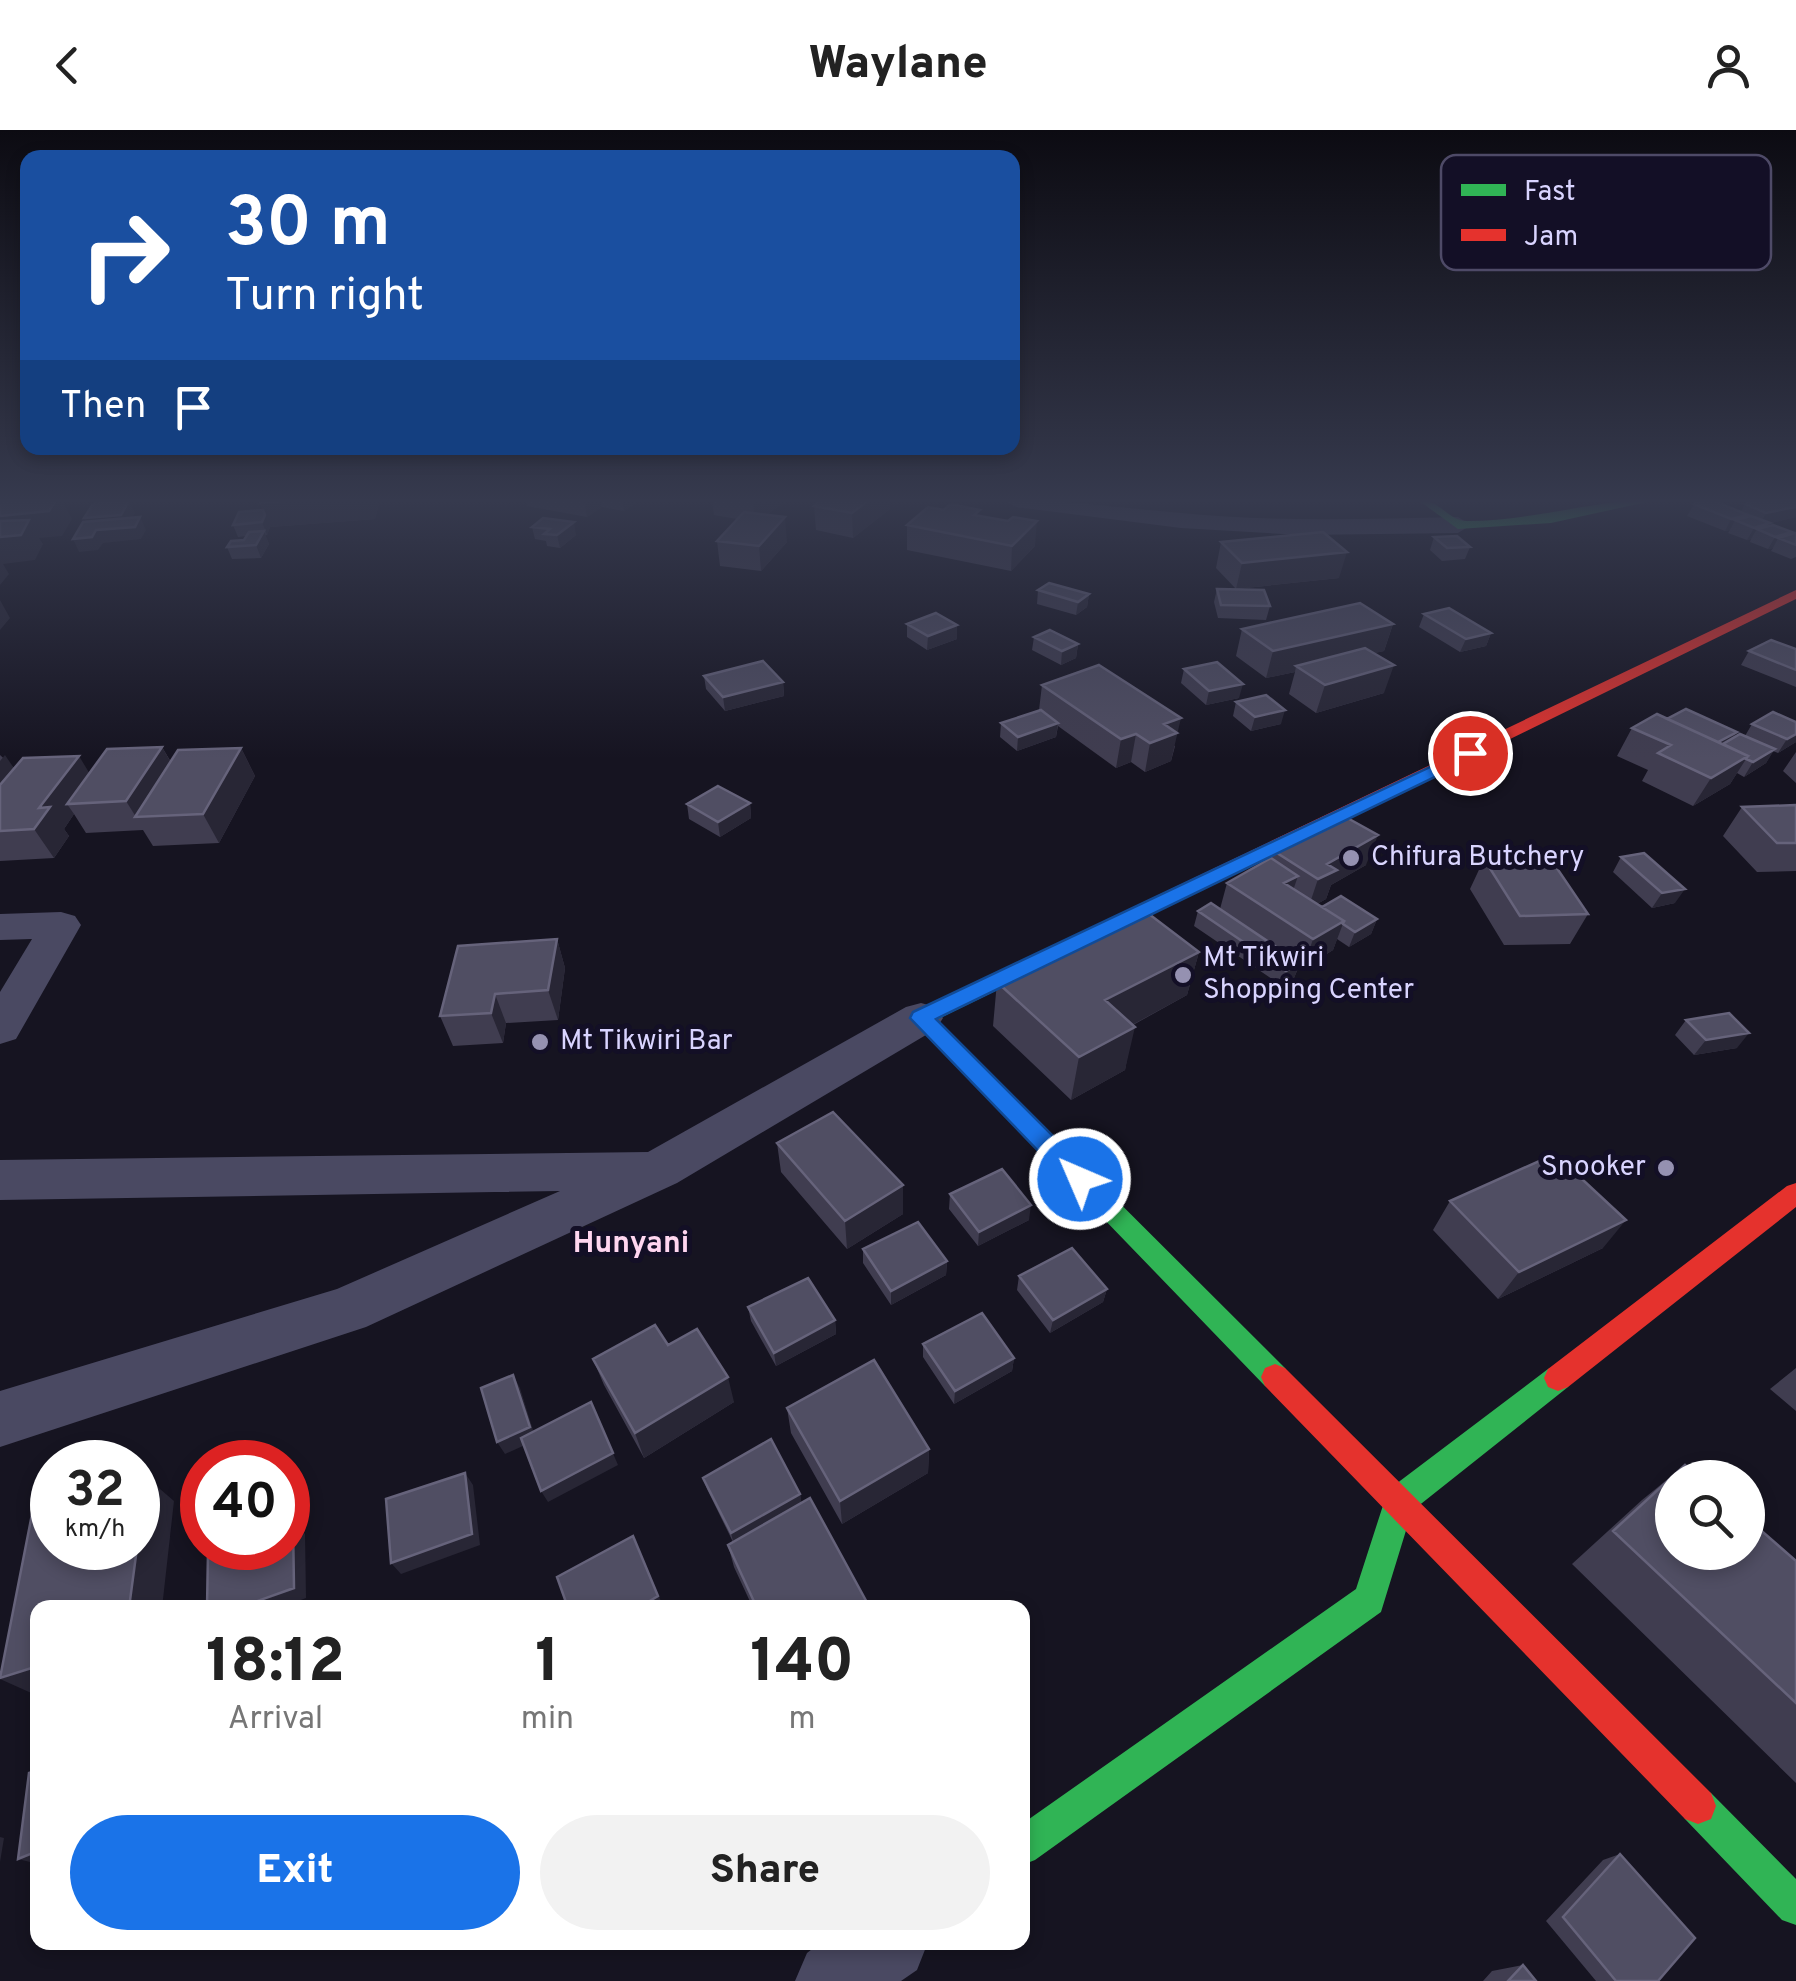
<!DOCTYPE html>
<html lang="en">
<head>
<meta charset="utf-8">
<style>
	body { margin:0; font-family:Overpass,sans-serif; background:#f2f2f2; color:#222; height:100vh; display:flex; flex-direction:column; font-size:38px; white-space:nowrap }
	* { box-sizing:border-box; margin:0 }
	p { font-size:32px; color:#767676 }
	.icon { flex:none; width:55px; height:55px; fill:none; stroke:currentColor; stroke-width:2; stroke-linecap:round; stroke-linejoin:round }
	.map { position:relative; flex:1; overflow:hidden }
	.drawer { position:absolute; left:30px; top:1470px; width:1000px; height:350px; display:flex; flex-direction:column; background:#fff; border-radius:20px; box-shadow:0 5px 15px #0003 }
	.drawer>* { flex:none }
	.banner { position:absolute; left:20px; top:20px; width:1000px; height:305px; border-radius:20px; box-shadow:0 5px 15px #0003; background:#1a4fa0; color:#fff; overflow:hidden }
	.fabs { position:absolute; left:1655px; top:1330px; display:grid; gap:20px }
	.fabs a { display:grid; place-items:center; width:110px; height:110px; border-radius:50%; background:#fff; box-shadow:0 5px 15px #0003; font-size:50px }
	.speed { position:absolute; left:30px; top:1310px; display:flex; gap:20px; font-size:50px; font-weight:700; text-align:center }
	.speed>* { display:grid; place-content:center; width:130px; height:130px; border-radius:50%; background:#fff; box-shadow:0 5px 15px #0003; line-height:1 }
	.speed small { font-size:25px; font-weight:400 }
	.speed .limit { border:15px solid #d22; background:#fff; color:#111 }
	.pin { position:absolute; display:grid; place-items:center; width:85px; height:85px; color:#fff; margin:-42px; border:5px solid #fff; border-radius:50%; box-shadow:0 2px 10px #0007 }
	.me { position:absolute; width:110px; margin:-55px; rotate:315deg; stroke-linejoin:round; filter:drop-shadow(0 0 8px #0008) }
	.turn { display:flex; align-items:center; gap:35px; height:210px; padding:0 40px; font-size:45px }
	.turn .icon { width:130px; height:130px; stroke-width:2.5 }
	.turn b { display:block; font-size:70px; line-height:85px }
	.then { display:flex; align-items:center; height:95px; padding:0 40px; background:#0003; gap:20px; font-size:38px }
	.eta { display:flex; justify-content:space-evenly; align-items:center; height:170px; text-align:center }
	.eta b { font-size:60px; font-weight:800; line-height:70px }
	.action { display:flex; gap:20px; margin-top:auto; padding:20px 40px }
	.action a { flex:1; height:115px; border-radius:60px; background:#1a73e8; color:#fff; font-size:40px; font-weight:800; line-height:115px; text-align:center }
	.action a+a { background:#f2f2f2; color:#222 }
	header { display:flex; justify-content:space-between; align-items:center; height:130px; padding:0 40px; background:#fff; font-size:45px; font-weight:800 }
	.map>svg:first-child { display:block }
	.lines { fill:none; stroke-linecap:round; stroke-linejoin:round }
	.street { fill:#4a4962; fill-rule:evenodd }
	.fast { fill:#30b455; fill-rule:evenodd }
	.jam { fill:#e5322d; fill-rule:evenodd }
	.wall { fill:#403d50 }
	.shaded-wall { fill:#282635 }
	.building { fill:#504e63; stroke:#66637b; stroke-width:2.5 }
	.route { fill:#1a73e8; stroke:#114b97; stroke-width:2.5 }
	.poi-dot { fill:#9591b1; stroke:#130f26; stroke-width:4 }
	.labels { text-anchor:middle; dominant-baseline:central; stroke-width:10; stroke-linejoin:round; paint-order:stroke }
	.poi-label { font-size:28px; fill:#d9d4ff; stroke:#130f26; text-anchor:start }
	.neighbourhood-label { font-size:30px; font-weight:bold; fill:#ffd6f0; stroke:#130f26 }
	.key { fill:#130f26; stroke:#4e4a67; stroke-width:2.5 }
	.key-label { font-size:28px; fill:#d9d4ff }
</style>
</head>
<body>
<header><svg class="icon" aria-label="back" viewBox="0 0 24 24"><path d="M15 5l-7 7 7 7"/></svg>Waylane<svg class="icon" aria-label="person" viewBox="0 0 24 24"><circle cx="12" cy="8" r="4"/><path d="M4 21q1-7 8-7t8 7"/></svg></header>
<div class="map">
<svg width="1796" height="1851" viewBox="0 0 1796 1851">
	<rect width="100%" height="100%" fill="#161421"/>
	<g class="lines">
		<path class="street" d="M1004,370C1065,370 1120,378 1181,383C1273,392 1366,389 1458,387L1471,395L1458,403L1301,405L1181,398L1016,377Z
			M61,782L75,786L81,795L16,909L0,914V862L32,809L0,810V784Z
			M921,873L936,877L943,888L936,899L677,1053L366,1197L0,1317V1261L337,1159L560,1061L0,1070V1030L648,1022L906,877Z
			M821,1812H928L917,1840L901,1851H795L807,1823Z"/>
		<path class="fast" d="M1418,370C1441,370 1448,391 1467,391C1531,391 1593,370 1656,370L1551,393L1458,399Z
			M1111,789L1121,796L1118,801L936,890L1285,1238L1289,1247L1285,1256L1275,1260L1265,1256L910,888L913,883Z
			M1558,1235L1568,1239L1572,1248L1568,1257L1412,1381L1381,1482L1035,1730L1022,1735V1694L1356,1459L1388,1360L1548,1239Z
			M1698,1658L1711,1663L1796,1749V1795L1782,1790L1685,1689L1680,1676L1685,1663Z"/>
		<path class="jam" d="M1796,460V469L1118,801L1111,803L1101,796L1104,791Z
			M1796,1053V1077L1568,1257L1558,1261L1548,1257L1544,1248L1548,1239L1787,1056Z
			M1275,1234L1285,1238L1711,1663L1716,1676L1711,1689L1698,1694L1685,1689L1265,1256L1261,1247L1265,1238Z"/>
	</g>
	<path class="wall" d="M261,370H380L375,389L270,397L267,405H265L269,414L261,428L232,429L227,417L244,410L246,406L238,407L233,395L263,380L260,373Z
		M525,370H640L624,381L602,377L587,387L527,376Z
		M712,370H788L766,385L787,412L761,441L720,436L717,411L737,389L714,385Z
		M1796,370V387L1770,393L1769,396L1791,405L1796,404V427L1791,429L1771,421L1773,418L1768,419L1750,412L1751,409L1747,410L1728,403L1730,400L1725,401L1687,386L1694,374L1741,382L1745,374Z
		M814,376L890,379L853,408L816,400Z
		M980,386L1035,416L1011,441L907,420V395Z
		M543,388L576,405L560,418L547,416L546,411L535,409L532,397Z
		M1434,407L1470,417L1465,429L1442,431L1430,420Z
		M1221,412L1339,448L1236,459L1216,438Z
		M1217,459L1270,476L1266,490L1218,488L1214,472Z
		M1038,460L1089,464L1087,477L1076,485L1037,474Z
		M1424,484L1491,503L1486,516L1460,522L1419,497Z
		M907,494L957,495V509L927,520L907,507Z
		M1393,494L1384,521L1374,523L1384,563L1316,583L1289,564L1295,542L1266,548L1236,526L1242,499Z
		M1034,507L1078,514L1076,528L1061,535L1032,520Z
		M1796,519V557L1741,535L1749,521Z
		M1184,539L1239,568L1206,575L1181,553Z
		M704,546L783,552L784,566L725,581L706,559Z
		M1042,555L1175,616L1171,631L1145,642L1131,632L1116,638L1058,596L1056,607L1017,621L1000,607L1001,593L1039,580Z
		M1236,572L1281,594L1251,601L1233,586Z
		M1667,589L1733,608L1745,606L1752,594L1796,592V612L1778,623L1773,621L1766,633L1744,647L1737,643L1730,654L1693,676L1642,651L1648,640L1617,626L1632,598Z
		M162,617L171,632L241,618L255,646L219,713L153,716L143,700L86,703L74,684L64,699L69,706L54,728L0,731V625L14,638L90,643Z
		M1796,622V653L1783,641Z
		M750,673L751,688L720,707L689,689L687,674Z
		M1796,675V741L1757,742L1723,706L1742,677Z
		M1274,721L1366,735L1331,755L1326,769L1317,774L1322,777L1377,789L1371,804L1349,817L1337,809L1333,820L1303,839L1299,836L1294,848L1281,855L1194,796L1198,781L1220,779L1227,753L1271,729Z
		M1621,727L1675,773L1652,778L1613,742Z
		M1484,729L1588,784L1570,814L1504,815L1470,759Z
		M557,809L565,838L558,890L506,893L503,913L453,916L440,886Z
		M1199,822L1187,865L1133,895L1125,940L1071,970L993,896L997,852Z
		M1686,890L1737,918L1694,925L1675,905Z
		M777,1013L903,1084L847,1119L781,1042Z
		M950,1064L1029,1090L978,1116L949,1079Z
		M1450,1071L1603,1118L1498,1169L1433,1100Z
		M863,1119L947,1131L946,1145L891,1175L863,1133Z
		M1019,1146L1107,1159L1103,1172L1050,1203L1017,1160Z
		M748,1177L835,1190L836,1204L776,1236L751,1191Z
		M923,1214L1014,1228L1012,1241L954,1274L923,1227Z
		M668,1215L734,1272L644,1328L604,1255L593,1229Z
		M1796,1238V1281L1770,1259Z
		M787,1278L929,1319L928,1343L842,1394L791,1303Z
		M1685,1335L1796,1431V1653L1572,1434L1642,1370Z
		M703,1348L800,1364L801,1373L870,1478H753L734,1437L728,1415L733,1412L707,1359Z
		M1620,1724L1658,1851H1596L1546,1791L1603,1730Z
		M1523,1835L1536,1851H1483L1492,1841Z"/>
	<path class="shaded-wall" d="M56,370H62L72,389L62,406L39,408L43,414L35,430L3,434L9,444L0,455V386Z
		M292,370H380L375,389L270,397L267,405L262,392L265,385L260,373Z
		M584,370H601L602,377L587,387Z
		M622,370H640L624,381Z
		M753,370H788L755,393Z
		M869,370H890V379L853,408L852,383Z
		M129,371L135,383L127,397L140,387L146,400L141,409L103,413L98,420L79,422L73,409L90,401L84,388Z
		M1796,377V387L1759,396L1766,383Z
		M1748,385L1743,394L1735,390L1730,400L1725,401L1731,389Z
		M785,387L787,412L761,441L759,416Z
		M1037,391L1035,416L1011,441L1012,416Z
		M574,392L576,405L560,418L557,405Z
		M1770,393L1765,403L1757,399L1751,409L1747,410L1754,398Z
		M264,401L269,414L261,428L256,415Z
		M1792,402L1787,411L1778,408L1773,418L1768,419L1775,407Z
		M1347,422L1339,448L1236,459L1242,433Z
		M1089,464L1087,477L1076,485L1078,472Z
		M0,470L10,488L0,500Z
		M1393,494L1384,521L1302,540L1296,536L1295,542L1266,548L1273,521Z
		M957,495V509L927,520L928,506Z
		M1491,503L1486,516L1460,522L1466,509Z
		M1078,514L1076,528L1061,535L1062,521Z
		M1394,535L1384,563L1316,583L1325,555Z
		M783,552L784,566L725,581L723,567Z
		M1243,554L1239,568L1206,575L1209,561Z
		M1285,580L1281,594L1251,601L1255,587Z
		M1181,588L1171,631L1145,642L1150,613L1164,594Z
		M1058,593L1056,607L1017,621L1018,607Z
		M1737,602L1728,616L1713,615Z
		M1136,604L1131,632L1116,638L1121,609Z
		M1796,604V612L1778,623L1787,609Z
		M162,617L178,645L136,687L126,671Z
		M241,618L255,646L219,713L203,684Z
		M1775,619L1766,633L1744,647L1753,632Z
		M5,625L24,653L0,684V631Z
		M79,626L96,654L67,674L74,684L64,699L69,706L54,728L34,699L39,678Z
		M1748,626L1730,654L1693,676L1711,648Z
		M750,673L751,688L720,707L718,692Z
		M1378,705L1366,735L1331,755L1326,769L1308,779L1318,749L1327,734Z
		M1298,746L1288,775L1284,753Z
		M1685,759L1675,773L1652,778L1662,763Z
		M1377,789L1371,804L1349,817L1355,802Z
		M1344,791L1333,820L1303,839L1313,809Z
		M557,809L565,838L558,890L548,860Z
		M1199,822L1187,865L1097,914L1105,870Z
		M1300,833L1294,848L1281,855L1286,841Z
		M495,864L506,893L503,913L491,883Z
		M1135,897L1125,940L1071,970L1079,927Z
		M1749,903L1737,918L1694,925L1706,910Z
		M903,1055V1084L847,1119L845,1091Z
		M1031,1075L1029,1090L978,1116L979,1102Z
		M1626,1090L1603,1118L1498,1169L1519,1142Z
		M947,1131L946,1145L891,1175V1161Z
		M1107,1159L1103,1172L1050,1203L1053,1190Z
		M835,1190L836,1204L776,1236L774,1223Z
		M1014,1228L1012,1241L954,1274L955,1261Z
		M513,1245L520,1258L536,1310L505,1324L497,1312Z
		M728,1247L734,1272L644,1328L635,1303Z
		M591,1272L618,1335L548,1372L541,1361Z
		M929,1319L928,1343L842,1394L840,1371Z
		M465,1343L473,1355L480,1415L401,1444L391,1433Z
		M146,1347L174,1371L162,1478H129Z
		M800,1364L802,1376L734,1415L731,1403Z
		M293,1393L305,1404L306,1468L280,1478H238Z
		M638,1417L663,1476L660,1478H638Z
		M38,1536V1566L0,1549Z
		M0,1707L4,1708L0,1732Z
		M38,1721V1734L18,1729Z"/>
	<path class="building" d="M0,370H56L49,381L0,386Z
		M261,370H292L260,373Z
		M822,370H869L852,383L814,376Z
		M1707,370H1712L1748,385L1731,389L1694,374Z
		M1764,370H1796V377L1766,383L1745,374Z
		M129,371L121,385L84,388L93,374Z
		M950,374L980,380L974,385L1008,391L1013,387L1037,391L1012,416L907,395L928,377L944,380Z
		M263,380L265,385L262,392L233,395L239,382Z
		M744,382L785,387L759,416L717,411Z
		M1751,386L1770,393L1754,398L1735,390Z
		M140,387L135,397L96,400L92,407L73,409L83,392Z
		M543,388L574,392L557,405L544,404L550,399L532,397Z
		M29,390L21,405L0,407V391Z
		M1773,395L1792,402L1775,407L1757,399Z
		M264,401L256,415L227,417L231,411L244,410L249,402Z
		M1323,402L1347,422L1242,433L1221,412Z
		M1796,404V415L1778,408L1795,403Z
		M1457,406L1470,417L1447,418L1434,407Z
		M1049,453L1089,464L1078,472L1038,460Z
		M1217,459L1264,460L1270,476L1221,475Z
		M1360,473L1393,494L1273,521L1242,499Z
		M1449,478L1491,503L1466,509L1424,484Z
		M936,483L957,495L928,506L907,494Z
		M1050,500L1078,514L1062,521L1034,507Z
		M1771,510L1796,519V540L1749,521Z
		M1365,518L1394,535L1325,555L1296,536Z
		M763,531L783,552L723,567L704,546Z
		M1217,532L1243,554L1209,561L1184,539Z
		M1099,535L1181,588L1164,594L1177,603L1150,613L1136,604L1121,609L1042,555Z
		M1266,565L1285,580L1255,587L1236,572Z
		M1686,579L1737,602L1718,612L1667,589Z
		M1041,580L1058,593L1018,607L1001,593Z
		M1773,582L1796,592V604L1787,609L1752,594Z
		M1657,584L1748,626L1711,648L1658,623L1671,615L1632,598Z
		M1740,604L1775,619L1753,632L1746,629L1748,626L1723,614Z
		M162,617L126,671L67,674L107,619Z
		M241,618L203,684L135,687L178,620Z
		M79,626L39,678L50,677L34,699L0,701V655L23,628Z
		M718,656L750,673L718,692L687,674Z
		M1796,675V713H1777L1742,677Z
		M1342,685L1378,705L1327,734L1337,740L1318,749L1274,721Z
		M1644,723L1685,759L1662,763L1621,727Z
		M1271,728L1298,746L1284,753L1344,791L1313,809L1227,753Z
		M1550,728L1588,784L1520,786L1484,729Z
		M1341,766L1377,789L1355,802L1343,794L1344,791L1322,777Z
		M1211,773L1300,833L1286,841L1198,781Z
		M1145,781L1199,822L1105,870L1135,897L1079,927L997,852Z
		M557,809L548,860L495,864L491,883L440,886L458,816Z
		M1729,883L1749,903L1706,910L1686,890Z
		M833,982L903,1055L845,1091L777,1013Z
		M1555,1024L1626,1090L1519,1142L1450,1071Z
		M1002,1039L1031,1075L979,1102L950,1064Z
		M918,1092L947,1131L891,1161L863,1119Z
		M1072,1118L1107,1159L1053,1190L1019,1146Z
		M808,1148L835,1190L774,1223L748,1177Z
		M982,1183L1014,1228L955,1261L923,1214Z
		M655,1195L668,1215L697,1199L728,1247L635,1303L593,1229Z
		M874,1230L929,1319L840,1371L787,1278Z
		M513,1245L530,1297L497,1312L481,1258Z
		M591,1272L613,1323L541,1361L521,1308Z
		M771,1309L800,1364L731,1403L703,1348Z
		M1685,1335L1700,1348H1672V1422H1748V1389L1796,1431V1573L1613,1401Z
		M465,1343L472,1404L391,1433L386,1369Z
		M146,1347L138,1410V1350Z
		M810,1368L870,1478H757L728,1415Z
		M52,1373V1418H137L129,1478H38V1536L0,1548L33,1379Z
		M293,1393L294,1458L238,1478H207L208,1422L221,1418H288V1395Z
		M633,1406L658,1466L638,1478H568L557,1447Z
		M38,1640V1721L18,1729L29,1643Z
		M1620,1724L1695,1808L1658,1851H1616L1563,1787Z
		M1523,1835L1536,1851H1508Z"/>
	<linearGradient id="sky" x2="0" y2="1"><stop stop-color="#0c0b12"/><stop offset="0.59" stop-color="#363a4e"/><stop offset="1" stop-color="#363a4e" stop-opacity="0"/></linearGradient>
	<rect width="1796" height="629" fill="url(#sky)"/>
	<path class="route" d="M1470,618L1479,623L1476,627L936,889L1089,1042L1093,1049L1089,1056H1072L910,888L913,882Z"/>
	<g class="poi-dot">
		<circle cx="1351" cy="728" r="10"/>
		<circle cx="1183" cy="845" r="10"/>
		<circle cx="540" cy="912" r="10"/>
		<circle cx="1666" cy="1038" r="10"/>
	</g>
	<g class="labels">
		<g class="poi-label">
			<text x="1371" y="728">Chifura Butchery</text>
			<text x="1203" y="829">Mt Tikwiri<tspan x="1203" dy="32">Shopping Center</tspan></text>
			<text x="560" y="912">Mt Tikwiri Bar</text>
			<text x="1646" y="1038" text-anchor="end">Snooker</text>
		</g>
		<g class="neighbourhood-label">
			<text x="631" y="1114">Hunyani</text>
		</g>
	</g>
	<rect x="1441" y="25" width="330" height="115" rx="15" class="key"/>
	<rect x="1461" y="54" width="45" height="12" fill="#30b455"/>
	<rect x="1461" y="99" width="45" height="12" fill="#e5322d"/>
	<g class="key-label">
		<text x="1524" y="70">Fast</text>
		<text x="1524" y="115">Jam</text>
	</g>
</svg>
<div class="fabs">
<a><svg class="icon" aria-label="search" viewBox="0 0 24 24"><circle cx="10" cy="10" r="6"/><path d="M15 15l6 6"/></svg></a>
</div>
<div class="speed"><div>32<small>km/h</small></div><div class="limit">40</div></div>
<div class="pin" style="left:1470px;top:623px;background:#d93025"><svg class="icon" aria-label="arrive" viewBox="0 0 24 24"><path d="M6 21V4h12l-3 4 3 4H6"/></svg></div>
<svg class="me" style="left:1080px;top:1049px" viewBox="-20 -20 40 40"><circle r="17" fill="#1a73e8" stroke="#fff" stroke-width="3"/><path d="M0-11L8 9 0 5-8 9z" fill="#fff"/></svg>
<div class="banner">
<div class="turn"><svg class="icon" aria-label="right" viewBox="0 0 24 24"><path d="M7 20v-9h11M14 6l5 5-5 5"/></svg><div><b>30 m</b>Turn right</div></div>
<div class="then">Then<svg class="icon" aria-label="arrive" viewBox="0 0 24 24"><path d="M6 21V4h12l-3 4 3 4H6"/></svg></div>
</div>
<section class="drawer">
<div class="eta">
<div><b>18:12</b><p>Arrival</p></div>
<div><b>1</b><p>min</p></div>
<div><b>140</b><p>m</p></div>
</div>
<div class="action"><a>Exit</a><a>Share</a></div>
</section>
</div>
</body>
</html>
